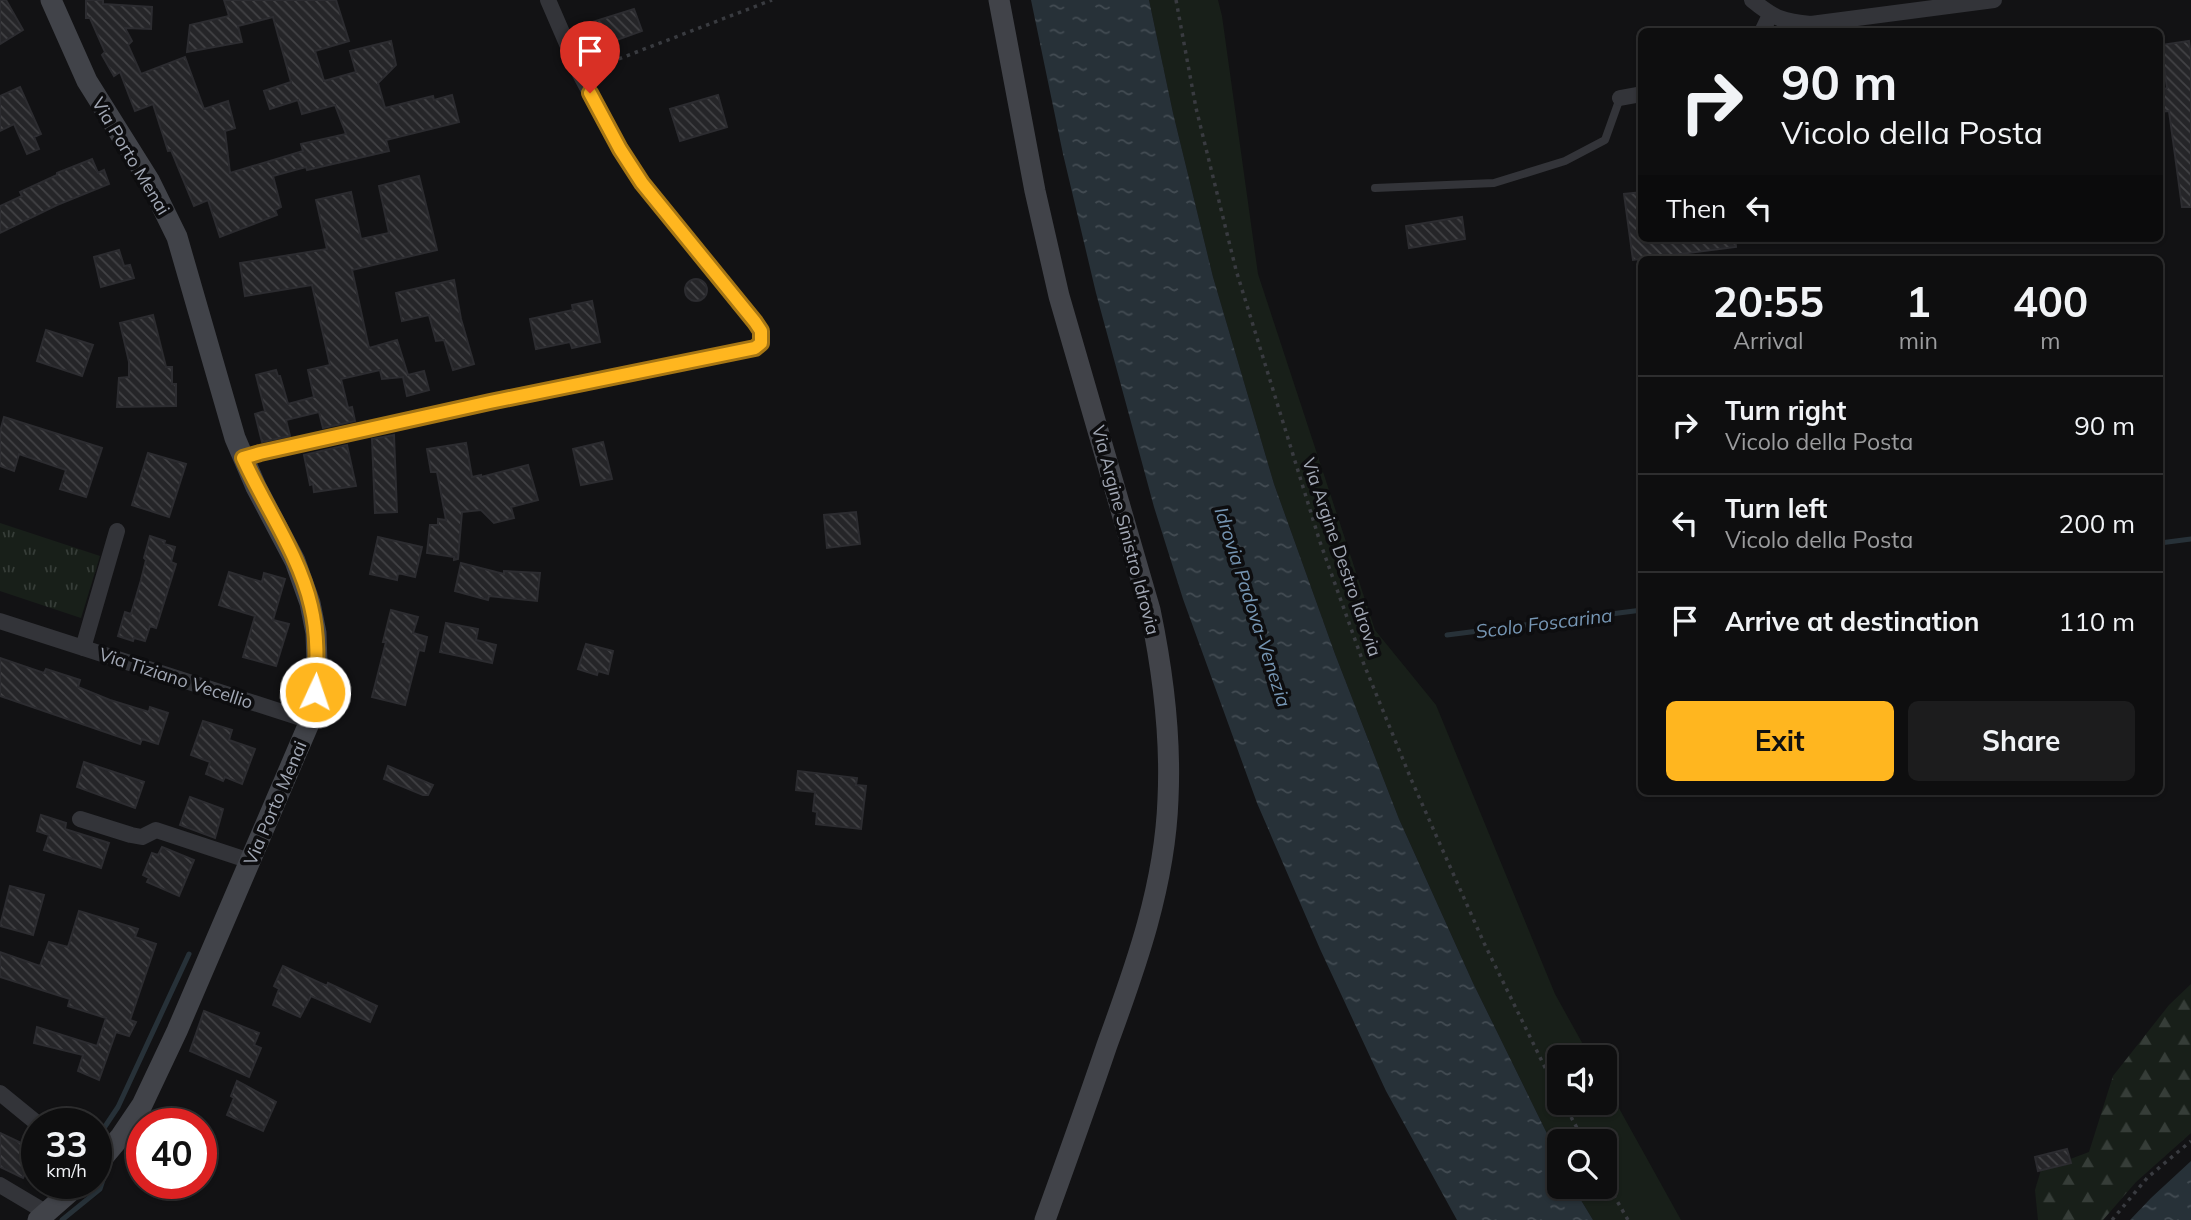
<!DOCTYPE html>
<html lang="en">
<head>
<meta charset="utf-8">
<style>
	body { margin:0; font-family:Mulish,sans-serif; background:#1c1c1d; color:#f1f3f6; height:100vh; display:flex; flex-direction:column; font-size:26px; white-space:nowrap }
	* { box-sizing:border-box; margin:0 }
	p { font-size:23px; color:#9b9c9e }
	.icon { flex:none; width:38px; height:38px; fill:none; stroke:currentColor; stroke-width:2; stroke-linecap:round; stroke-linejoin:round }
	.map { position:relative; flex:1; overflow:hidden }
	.panel { position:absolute; left:1638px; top:256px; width:525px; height:539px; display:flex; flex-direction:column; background:#0e0e0f; border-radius:10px; box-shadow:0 2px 5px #0004,0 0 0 2px #2e2e2f }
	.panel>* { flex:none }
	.guide { position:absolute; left:1638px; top:28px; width:525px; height:214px; border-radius:10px; box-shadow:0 2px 5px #0004,0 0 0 2px #2e2e2f; background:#0e0e0f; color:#f1f3f6; overflow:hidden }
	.tools { position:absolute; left:1547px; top:1045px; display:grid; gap:14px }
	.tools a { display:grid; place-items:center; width:70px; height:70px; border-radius:10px; background:#0e0e0f; box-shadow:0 2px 5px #0004,0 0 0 2px #2e2e2f; font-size:35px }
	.speed { position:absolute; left:21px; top:1108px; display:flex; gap:14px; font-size:35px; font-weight:700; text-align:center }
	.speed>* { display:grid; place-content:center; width:91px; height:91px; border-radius:50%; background:#0e0e0f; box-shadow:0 2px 5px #0004,0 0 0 2px #2e2e2f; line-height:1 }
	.speed small { font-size:18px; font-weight:400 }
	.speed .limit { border:10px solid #d22; background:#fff; color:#111 }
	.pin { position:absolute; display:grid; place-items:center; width:60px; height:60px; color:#fff; margin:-72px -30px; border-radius:50% 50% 50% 0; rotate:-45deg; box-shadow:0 0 7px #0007 }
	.pin .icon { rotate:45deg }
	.me { position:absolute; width:77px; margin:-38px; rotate:3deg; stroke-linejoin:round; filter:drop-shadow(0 0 5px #0008) }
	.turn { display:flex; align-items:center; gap:24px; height:147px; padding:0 28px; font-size:32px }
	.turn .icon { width:91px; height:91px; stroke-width:2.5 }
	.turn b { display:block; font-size:49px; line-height:60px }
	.then { display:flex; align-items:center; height:66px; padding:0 28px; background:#0003; gap:14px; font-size:26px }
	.eta { display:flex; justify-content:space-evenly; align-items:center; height:119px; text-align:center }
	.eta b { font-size:42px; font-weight:700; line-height:49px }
	.button { display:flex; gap:14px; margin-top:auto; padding:14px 28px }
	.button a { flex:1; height:80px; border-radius:10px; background:#ffb61f; color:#111; font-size:28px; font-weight:700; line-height:80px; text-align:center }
	.button a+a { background:#1c1c1d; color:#f1f3f6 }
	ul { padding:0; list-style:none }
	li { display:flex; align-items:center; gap:21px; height:98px; padding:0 28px; border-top:2px solid #2e2e2f }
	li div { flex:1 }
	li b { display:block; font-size:26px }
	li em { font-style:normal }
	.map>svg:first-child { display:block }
	.grass { fill:#181f19 }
	.forest { fill:url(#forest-firs) }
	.park { fill:url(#park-tufts) }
	.water { fill:url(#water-ripples) }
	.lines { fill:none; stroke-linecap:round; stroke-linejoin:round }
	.stream { stroke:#273138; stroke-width:5 }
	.building { fill:url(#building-back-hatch); stroke:#2c2c30; stroke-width:2 }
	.path { stroke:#393b40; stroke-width:3.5; stroke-dasharray:3.5 5; stroke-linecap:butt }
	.lane { stroke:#333439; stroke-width:8 }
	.street { stroke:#333439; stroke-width:16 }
	.secondary { stroke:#414349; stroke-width:21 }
	.route-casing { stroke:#a67614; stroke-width:18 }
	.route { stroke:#ffb61f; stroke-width:12 }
	.labels { text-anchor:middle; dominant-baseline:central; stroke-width:7; stroke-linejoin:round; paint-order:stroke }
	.street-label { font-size:18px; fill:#a2a8b5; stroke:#0d0d0f }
	.water-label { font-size:19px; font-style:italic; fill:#7696b4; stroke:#0d0d0f }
</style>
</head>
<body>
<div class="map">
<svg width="2191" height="1220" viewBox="0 0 2191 1220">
	<defs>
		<pattern id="forest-firs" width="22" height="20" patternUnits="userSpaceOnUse" patternTransform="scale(1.75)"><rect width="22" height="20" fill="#181f19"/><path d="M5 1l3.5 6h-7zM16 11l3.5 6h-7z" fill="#363d38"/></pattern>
		<pattern id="park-tufts" width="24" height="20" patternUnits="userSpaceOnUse" patternTransform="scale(1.75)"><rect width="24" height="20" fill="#181f19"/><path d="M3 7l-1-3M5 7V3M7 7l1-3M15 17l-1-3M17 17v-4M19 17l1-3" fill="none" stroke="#363d38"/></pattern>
		<pattern id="water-ripples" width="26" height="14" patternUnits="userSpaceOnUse" patternTransform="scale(1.75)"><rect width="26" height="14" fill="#273138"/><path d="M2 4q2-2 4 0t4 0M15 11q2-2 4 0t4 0" fill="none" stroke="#434c53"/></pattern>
		<pattern id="building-back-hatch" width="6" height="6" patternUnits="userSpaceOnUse" patternTransform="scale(1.75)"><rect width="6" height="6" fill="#252528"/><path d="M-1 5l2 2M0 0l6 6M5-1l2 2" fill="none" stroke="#424245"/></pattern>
	</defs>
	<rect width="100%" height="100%" fill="#121214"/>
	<path class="grass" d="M1149,0H1218L1222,16L1258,274L1375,630L1436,705L1555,994L1590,1057H1559V1102H1605V1083L1681,1220H1593L1573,1187L1605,1186V1141H1559V1158L1473,983L1399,819L1335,654L1274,484L1213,277L1173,113Z"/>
	<path class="forest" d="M2191,984V1133L2136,1182L2103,1220H2038L2035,1190L2041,1170L2089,1152L2113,1076L2169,1005Z"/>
	<path class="park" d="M0,523L100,556L81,618L0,591Z"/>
	<path class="water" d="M1031,0H1149L1173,113L1213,277L1274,484L1335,654L1399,819L1473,983L1559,1158V1186L1573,1187L1593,1220H1457L1386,1091L1320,949L1257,803L1183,599L1154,507L1096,293L1063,154Z
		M2191,1161V1220H2130L2151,1198Z"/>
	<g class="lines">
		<path class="stream" d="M2160,543L2191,539
			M1447,635L1642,610
			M100,1134L118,1107L189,954
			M62,1220L100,1189L103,1180"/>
	</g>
	<path class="building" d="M0,0H6L23,30L0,44Z
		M86,0H103V4L152,7L151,29L125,28L132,41L128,45L141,74L185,57L204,109L228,101L235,128L225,131L230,173L303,151L301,144L346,134L335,105L302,114L298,100L270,109L264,91L291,82L273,17L238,26L242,42L187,52L190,25L229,16L224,0H336L349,41L315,51L324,81L356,72L350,51L391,41L396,65L378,83L385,108L433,96L434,100L452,95L459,122L386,140L389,151L307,170L306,167L273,176L281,207L275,210L277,215L220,237L208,200L194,206L171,150L168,151L153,104L135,111L120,72L114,76L102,55L105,52L90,18H86Z
		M634,9L642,31L589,50L580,26Z
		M2189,41L2191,56V207H2182L2169,111L2160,112V90L2167,88L2161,45Z
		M20,87L41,134L34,137L39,149L27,154L14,124L0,131V96Z
		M718,95L727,127L680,141L670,109Z
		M92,159L98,173L104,170L109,184L57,205L0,233V206L22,196L20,192L57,175V173Z
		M419,176L437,250L352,270L369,348L397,340L408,375L424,371L429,390L407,396L403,377L382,379L380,370L341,379L348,408L352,407L355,421L323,428L319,412L286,420L290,436L262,442L255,414L265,411L256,375L276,370L278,376H280L288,404L314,397L308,370L330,365L312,285L245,296L240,263L327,249L316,200L351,192L361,239L389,233L379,186Z
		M1642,192V238H1735L1736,247L1633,260L1624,194Z
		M1462,217L1465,239L1409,248L1406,226Z
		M119,250L124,266L130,265L134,278L101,287L94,257Z
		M685 290a11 11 0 1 1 22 0a11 11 0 1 1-22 0Z
		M454,280L461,319L474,364L453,370L444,340L436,341L429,315L402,321L396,293Z
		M592,301L600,342L572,348L570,342L536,349L530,319L573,310L572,305Z
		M153,315L166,367H172V384H176V406L117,407L119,378L129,377V362L120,323Z
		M46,330L93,345L82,376L37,361Z
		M4,417L102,448L86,497L60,489L66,470L19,454L14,471L0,466V432Z
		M394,435L397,512L375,513L372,439Z
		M603,442L612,479L581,485L573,449Z
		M466,443L472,477L481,475V477L528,465L538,500L511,507L514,518L494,523L481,510L462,512L458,559L454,560V557L427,553L430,525H438V519L446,520L437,472H431L427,449Z
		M347,445L356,486L314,492L313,484L310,485L304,455Z
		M148,453L186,464L169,517L132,505Z
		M856,512L860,544L827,548L824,515Z
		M150,536L165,541L164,544L175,547L171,562L176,564L156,628L150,626L145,641L134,638L133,641L118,636L125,612L131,614L141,580L146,560L144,558Z
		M378,537L422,547L415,577L398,573L397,580L370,574Z
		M461,563L504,574V571L540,573L537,601L489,596L488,600L455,591Z
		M229,572L262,582L264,573L285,579L273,620L289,624L276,666L243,657L255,616L219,605Z
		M391,610L418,617L413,633L427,637L424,651L419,650L405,705L372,697L386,642H383Z
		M446,623L478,629L476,640L496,645L492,663L440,652Z
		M586,644L613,651L608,674L598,671L597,675L578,669Z
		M0,658L44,673L46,669L80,680L78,687L110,700L149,712L150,707L168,713L158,744L142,739L140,744L0,696Z
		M203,721L232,730L229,740L255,749L242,784L225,777L223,781L206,774L210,762L191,755Z
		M84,762L144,782L135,808L77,787Z
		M388,766L433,785L428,795H423L384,779Z
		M798,771L857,778L856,785L866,786L861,829L816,824L817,812L813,811L815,792L796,790Z
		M190,797L223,809L215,838L180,825Z
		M41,815L66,823L65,829L109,843L101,868L44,850L49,835L37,831Z
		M162,847L194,860L179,896L147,882L149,878L143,875L152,853L158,855Z
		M10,886L44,895L33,935L0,926Z
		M79,911L138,929L135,937L156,944L130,1020L136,1022L129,1036L116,1032L99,1080L78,1071L83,1055L34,1043L37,1027L97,1046L106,1018L68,1006L70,999L0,977V952L40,966L49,942L68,947Z
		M283,966L327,986L328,983L377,1006L370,1022L311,996L300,1017L273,1005L279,989L274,986Z
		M204,1011L259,1033L254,1045L261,1048L249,1077L190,1051Z
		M237,1081L276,1102L263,1131L227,1115L234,1098L231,1096Z
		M0,1133L36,1150L23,1178L0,1167Z
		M2067,1149L2071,1163L2038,1171L2035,1157Z"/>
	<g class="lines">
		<path class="path" d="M1176,0L1196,108L1236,270L1320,542L1363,662L1411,779L1484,943L1559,1096
			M595,68L772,0
			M1563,1102L1584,1141
			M1605,1180L1628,1220
			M2112,1220L2148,1177L2191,1141"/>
		<path class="lane" d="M1375,188L1494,183L1565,161L1605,140L1620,98"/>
		<path class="street" d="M1752,0C1774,18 1783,22 1811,24L1994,0
			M1762,32L1770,15
			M1620,98L1642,94
			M243,458L260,453L490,402L755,348L761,343V331L755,322L642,183L620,149L580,74L548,0
			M0,621L310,721
			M83,648L117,531
			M80,819L131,835L142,837L156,830L250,861
			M0,1093L38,1124
			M0,1185L47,1213"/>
		<path class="secondary" d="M51,0L87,81L149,180L177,237L235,438L256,487L295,561L310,603L316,633L317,663L310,721L177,1031L142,1105L121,1136L96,1166
			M999,0L1035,191L1059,296L1150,610C1163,672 1171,736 1168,799C1165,885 1136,966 1107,1045C1087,1104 1066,1162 1045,1220
			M38,1220L80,1183"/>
	</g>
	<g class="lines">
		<defs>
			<path id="route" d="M315,692C317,663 318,635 311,606C299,554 265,507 243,458L260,453L490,402L755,348L761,343V331L755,322L642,183L620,149L590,93"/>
		</defs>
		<use href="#route" class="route-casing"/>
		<use href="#route" class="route"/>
	</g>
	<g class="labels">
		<g class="street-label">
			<text transform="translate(131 156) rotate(59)">Via Porto Menai</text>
			<text transform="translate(1126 530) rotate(75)">Via Argine Sinistro Idrovia</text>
			<text transform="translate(1342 557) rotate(71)">Via Argine Destro Idrovia</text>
			<text transform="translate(176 678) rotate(18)">Via Tiziano Vecellio</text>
			<text transform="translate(275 803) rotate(-67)">Via Porto Menai</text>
		</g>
		<g class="water-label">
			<text transform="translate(1253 607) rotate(72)">Idrovia Padova-Venezia</text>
			<text transform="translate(1544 623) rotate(-7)">Scolo Foscarina</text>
		</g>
	</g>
</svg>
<div class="tools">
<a><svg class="icon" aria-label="sound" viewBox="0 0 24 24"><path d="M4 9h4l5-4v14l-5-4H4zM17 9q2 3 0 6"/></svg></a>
<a><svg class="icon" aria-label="search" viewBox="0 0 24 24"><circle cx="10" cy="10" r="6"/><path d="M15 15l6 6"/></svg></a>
</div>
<div class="speed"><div>33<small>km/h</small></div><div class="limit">40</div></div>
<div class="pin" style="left:590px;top:93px;background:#d93025"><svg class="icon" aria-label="arrive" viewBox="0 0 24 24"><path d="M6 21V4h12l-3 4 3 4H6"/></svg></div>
<svg class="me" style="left:315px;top:692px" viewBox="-20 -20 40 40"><circle r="17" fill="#ffb61f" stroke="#fff" stroke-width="3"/><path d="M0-11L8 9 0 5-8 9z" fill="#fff"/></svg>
<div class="guide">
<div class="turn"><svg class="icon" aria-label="right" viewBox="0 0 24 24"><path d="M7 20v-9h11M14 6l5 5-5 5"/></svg><div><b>90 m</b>Vicolo della Posta</div></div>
<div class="then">Then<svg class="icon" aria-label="left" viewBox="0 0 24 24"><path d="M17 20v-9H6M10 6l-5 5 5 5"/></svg></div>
</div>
<section class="panel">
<div class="eta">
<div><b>20:55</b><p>Arrival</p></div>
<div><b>1</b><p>min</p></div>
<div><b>400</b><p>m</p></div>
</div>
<ul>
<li><svg class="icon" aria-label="right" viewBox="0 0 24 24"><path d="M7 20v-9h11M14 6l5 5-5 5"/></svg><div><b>Turn right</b><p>Vicolo della Posta</p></div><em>90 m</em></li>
<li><svg class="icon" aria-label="left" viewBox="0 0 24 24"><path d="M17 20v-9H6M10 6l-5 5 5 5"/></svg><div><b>Turn left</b><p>Vicolo della Posta</p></div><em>200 m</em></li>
<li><svg class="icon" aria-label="arrive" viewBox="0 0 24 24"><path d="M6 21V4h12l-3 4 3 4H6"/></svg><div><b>Arrive at destination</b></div><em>110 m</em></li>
</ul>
<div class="button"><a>Exit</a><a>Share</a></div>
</section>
</div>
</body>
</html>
